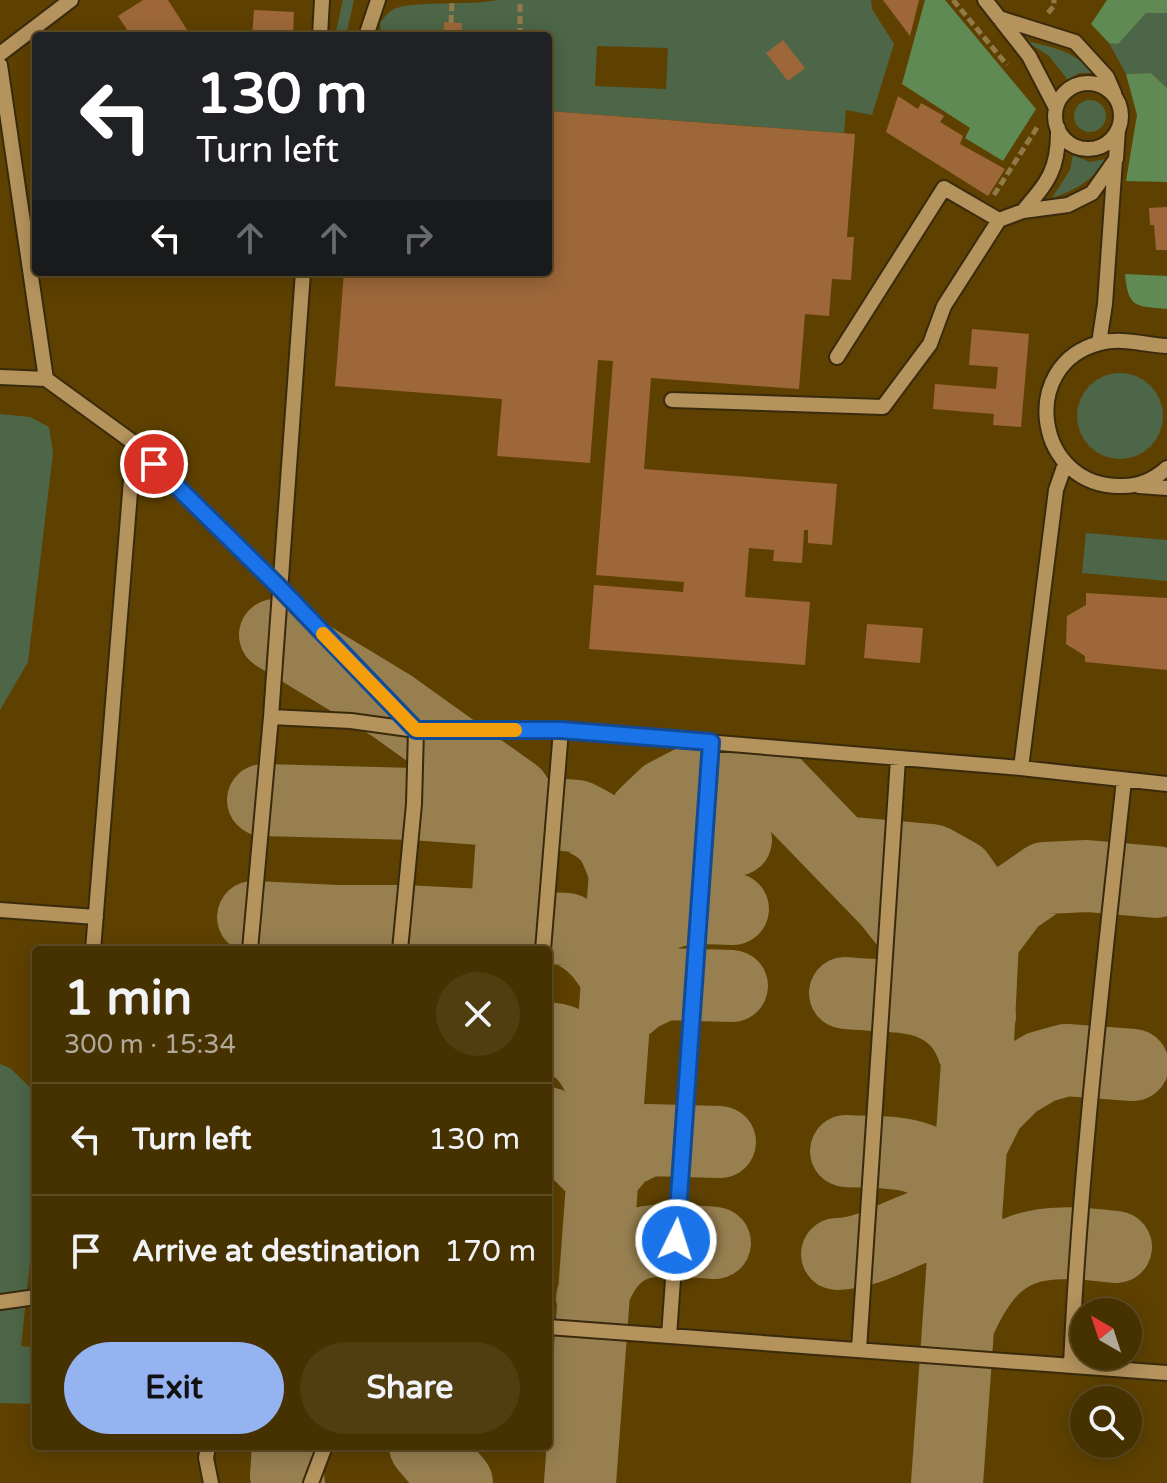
<!DOCTYPE html>
<html lang="en">
<head>
<meta charset="utf-8">
<style>
	body { margin:0; font-family:"Varela Round",sans-serif; background:#503d10; color:#f1f3f6; height:100vh; display:flex; flex-direction:column; font-size:30px; white-space:nowrap }
	* { box-sizing:border-box; margin:0 }
	p { font-size:26px; color:#b0a999 }
	.icon { flex:none; width:44px; height:44px; fill:none; stroke:currentColor; stroke-width:2; stroke-linecap:round; stroke-linejoin:round }
	.map { position:relative; flex:1; overflow:hidden }
	.details { position:absolute; left:32px; top:946px; width:520px; height:504px; display:flex; flex-direction:column; background:#463101; border-radius:8px; box-shadow:0 4px 20px #0003,0 0 0 2px #5e4c23 }
	.details>* { flex:none }
	.banner { position:absolute; left:32px; top:32px; width:520px; height:244px; border-radius:8px; box-shadow:0 4px 20px #0003,0 0 0 2px #5e4c23; background:#202124; color:#fff; overflow:hidden }
	.needle { width:52px; rotate:321deg }
	.controls { position:absolute; left:1070px; top:1298px; display:grid; gap:16px }
	.controls a { display:grid; place-items:center; width:72px; height:72px; border-radius:50%; background:#463101; box-shadow:0 4px 20px #0003,0 0 0 2px #5e4c23; font-size:40px }
	.pin { position:absolute; display:grid; place-items:center; width:68px; height:68px; color:#fff; margin:-34px; border:4px solid #fff; border-radius:50%; box-shadow:0 2px 8px #0007 }
	.me { position:absolute; width:88px; margin:-44px; rotate:4deg; stroke-linejoin:round; filter:drop-shadow(0 0 6px #0008) }
	.turn { display:flex; align-items:center; gap:28px; height:168px; padding:0 32px; font-size:36px }
	.turn .icon { width:104px; height:104px; stroke-width:2.5 }
	.turn b { display:block; font-size:56px; line-height:68px }
	.lanes { display:flex; align-items:center; height:76px; padding:0 32px; background:#0003; justify-content:center; gap:40px; direction:ltr }
	.lanes .off { opacity:.35 }
	.round { display:grid; place-items:center; flex:none; width:84px; height:84px; border-radius:42px; background:#503d10 }
	.summary { display:flex; align-items:center; justify-content:space-between; height:136px; padding:0 32px }
	h1 { font-size:48px; font-weight:700; line-height:60px }
	.button { display:flex; gap:16px; margin-top:auto; padding:16px 32px }
	.button a { flex:1; height:92px; border-radius:48px; background:#95b2f1; color:#111; font-size:32px; font-weight:700; line-height:92px; text-align:center }
	.button a+a { background:#503d10; color:#f1f3f6 }
	ul { padding:0; list-style:none }
	li { display:flex; align-items:center; gap:24px; height:112px; padding:0 32px; border-top:2px solid #5e4c23 }
	li div { flex:1 }
	li b { display:block; font-size:30px }
	li em { font-style:normal }
	.map>svg:first-child { display:block }
	.green { fill:#4d6647; fill-rule:evenodd }
	.forest { fill:#5f8a54 }
	.lines { fill:none; stroke-linecap:round; stroke-linejoin:round }
	.taxiway { stroke:#977f50; stroke-width:72 }
	.building { fill:#9d673a }
	.minor-casing { stroke:#3a2a0d; stroke-width:18 }
	.path { stroke:#927a48; stroke-width:5; stroke-dasharray:8 4; stroke-linecap:butt }
	.minor { stroke:#b4935d; stroke-width:14 }
	.route-casing { stroke:#114b97; stroke-width:20 }
	.route { stroke:#1a73e8; stroke-width:14 }
	.slow { stroke:#f59e0b; stroke-width:14 }
</style>
</head>
<body>
<div class="map">
<svg width="1167" height="1483" viewBox="0 0 1167 1483">
	<rect width="100%" height="100%" fill="#5e4101"/>
	<path class="green" d="M343,0H354L346,36H335Z
		M497,0H871L872,9L894,44L872,115L846,110L844,133L548,111V36H461V23L444,22L443,36L381,31L380,23C384,18 388,12 394,9C416,0 470,6 497,0ZM597,46L668,48L666,89L595,86Z
		M1146,13H1167V88L1151,73L1126,74L1109,43H1118Z
		M1026,41C1057,48 1072,51 1095,73H1079L1068,80L1049,56Z
		M1074 116a16 16 0 1 1 32 0a16 16 0 1 1-32 0Z
		M1073,155L1090,162L1106,159C1092,181 1076,190 1052,198L1070,170Z
		M1077 416a43 43 0 1 1 86 0a43 43 0 1 1-86 0Z
		M0,414L30,417L49,427L53,453L28,662L0,710Z
		M1086,533L1167,540V581L1082,573Z
		M0,1064L10,1068L36,1093V1207L21,1346L36,1347V1404L0,1403Z"/>
	<path class="forest" d="M925,0H945L1036,109L1003,161L965,138L970,128L902,84Z
		M1107,0H1167V13H1146L1118,44L1109,43L1091,24Z
		M1151,73L1167,88V182L1126,181L1137,115L1126,74Z
		M1125,274L1167,276V309C1135,306 1128,308 1125,274Z"/>
	<g class="lines">
		<path class="taxiway" d="M275,635L392,706L515,794L504,950
			M263,800L414,804L577,816C610,832 613,839 625,873
			M853,853L932,860L959,875L982,908L983,940L977,1063L947,1483
			M625,873C666,837 683,837 736,840
			M253,917L336,921H402L567,929C592,941 604,955 617,979
			M983,940L1013,900L1045,878L1087,876L1156,882
			M619,959C651,908 678,906 733,909
			M845,993C899,998 953,989 974,1052
			M615,1016L639,996L664,984L732,986
			M548,1038C583,1041 596,1069 607,1098
			M548,1123L602,1177L622,1153L648,1140L720,1142
			M972,1143L990,1107L1014,1083L1041,1067L1066,1060L1133,1065
			M846,1151C888,1153 929,1148 955,1187C961,1197 963,1212 967,1224
			M837,1254C874,1253 903,1229 938,1221L965,1247
			M592,1298C615,1230 656,1239 715,1243
			M960,1321C996,1240 1036,1238 1116,1247
			M288,1446L286,1476L289,1483
			M425,1446L457,1483
			M580,1483L625,873L630,842L645,814L665,795L694,780L773,782L888,901L980,1016"/>
	</g>
	<path class="building" d="M143,0H168L191,36H131L118,16Z
		M883,0H919L910,36Z
		M254,10L294,12L293,36H252Z
		M444,22L462,23L461,36H443Z
		M783,40L805,68L788,81L766,53Z
		M898,96L918,109L921,103L944,116L940,122L963,136L960,144L1005,169L988,196L886,132Z
		M548,111L855,134L847,237H854L851,280L832,279L829,316L805,314L799,389L651,378L644,469L837,484L832,545L808,543V530H804L802,563L773,561L774,550L749,548L745,597L810,602L805,665L589,649L594,585L683,592L684,582L596,575L613,361L598,360L590,463L497,456L502,399L335,386L344,272H548Z
		M1167,207V250H1156L1154,225H1150L1149,208Z
		M972,329L1029,334L1021,427L993,425L994,414L933,409L935,384L996,389L998,367L969,365Z
		M1086,593L1167,598V670L1085,662V656L1066,644L1067,616L1086,605Z
		M867,624L923,628L920,663L864,658Z"/>
	<g class="lines">
		<defs>
			<path id="minor" d="M985,0L1029,56L1056,108
				M999,18L1075,42L1107,77L1114,93
				M320,36L322,0
				M366,36L378,0
				M0,54L71,0
				M0,65L46,379
				M1055 116a33 33 0 1 1 66 0a33 33 0 1 1-66 0Z
				M1058,128C1059,169 1048,182 1023,211L1068,205L1092,193L1116,159L1118,129
				M1099,343L1105,304L1115,160
				M1167,346C1145,345 1122,337 1100,343C1017,364 1035,489 1123,486C1139,486 1155,479 1167,468
				M837,357L944,188L999,220
				M0,377L46,379L134,443L279,587L416,730L414,804L400,950
				M672,400L883,407L930,344L944,306L999,220L1023,211
				M1139,486L1167,488
				M271,717L303,272
				M1021,768L1056,490L1065,464
				M0,910L96,917
				M93,950L134,443
				M250,950L271,717L351,721L416,730H561L1021,768L1167,784
				M543,950L561,730
				M0,1302L36,1297
				M548,1327L1167,1373
				M669,1336L711,742
				M859,1349L898,759
				M1071,1365C1080,1169 1103,975 1124,780
				M208,1446L206,1458L211,1483
				M311,1483L325,1446"/>
		</defs>
		<use href="#minor" class="minor-casing"/>
		<path class="path" d="M953,0L1007,65
			M1048,13L1054,6V0
			M451,23L452,0
			M520,36V0
			M994,195L1038,126"/>
		<use href="#minor" class="minor"/>
	</g>
	<g class="lines">
		<defs>
			<path id="route" d="M154,464L279,587L416,730H561L711,742L676,1240"/>
		</defs>
		<use href="#route" class="route-casing"/>
		<use href="#route" class="route"/>
		<path class="slow" d="M323,634L416,730H515"/>
	</g>
</svg>
<div class="controls">
<a><svg class="needle" viewBox="-14 -14 28 28"><path d="M0-13l5 13h-10z" fill="#e53935"/><path d="M0 13l5-13h-10z" fill="#b0a999"/></svg></a>
<a><svg class="icon" aria-label="search" viewBox="0 0 24 24"><circle cx="10" cy="10" r="6"/><path d="M15 15l6 6"/></svg></a>
</div>
<div class="pin" style="left:154px;top:464px;background:#d93025"><svg class="icon" aria-label="arrive" viewBox="0 0 24 24"><path d="M6 21V4h12l-3 4 3 4H6"/></svg></div>
<svg class="me" style="left:676px;top:1240px" viewBox="-20 -20 40 40"><circle r="17" fill="#1a73e8" stroke="#fff" stroke-width="3"/><path d="M0-11L8 9 0 5-8 9z" fill="#fff"/></svg>
<div class="banner">
<div class="turn"><svg class="icon" aria-label="left" viewBox="0 0 24 24"><path d="M17 20v-9H6M10 6l-5 5 5 5"/></svg><div><b>130 m</b>Turn left</div></div>
<div class="lanes"><svg class="icon" aria-label="left" viewBox="0 0 24 24"><path d="M17 20v-9H6M10 6l-5 5 5 5"/></svg><svg class="icon off" aria-label="ahead" viewBox="0 0 24 24"><path d="M12 20V5M6 11l6-6 6 6"/></svg><svg class="icon off" aria-label="ahead" viewBox="0 0 24 24"><path d="M12 20V5M6 11l6-6 6 6"/></svg><svg class="icon off" aria-label="right" viewBox="0 0 24 24"><path d="M7 20v-9h11M14 6l5 5-5 5"/></svg></div>
</div>
<section class="details">
<div class="summary"><div><h1>1 min</h1><p>300 m · 15:34</p></div><a class="round"><svg class="icon" aria-label="close" viewBox="0 0 24 24"><path d="M6 6l12 12M18 6L6 18"/></svg></a></div>
<ul>
<li><svg class="icon" aria-label="left" viewBox="0 0 24 24"><path d="M17 20v-9H6M10 6l-5 5 5 5"/></svg><div><b>Turn left</b></div><em>130 m</em></li>
<li><svg class="icon" aria-label="arrive" viewBox="0 0 24 24"><path d="M6 21V4h12l-3 4 3 4H6"/></svg><div><b>Arrive at destination</b></div><em>170 m</em></li>
</ul>
<div class="button"><a>Exit</a><a>Share</a></div>
</section>
</div>
</body>
</html>
